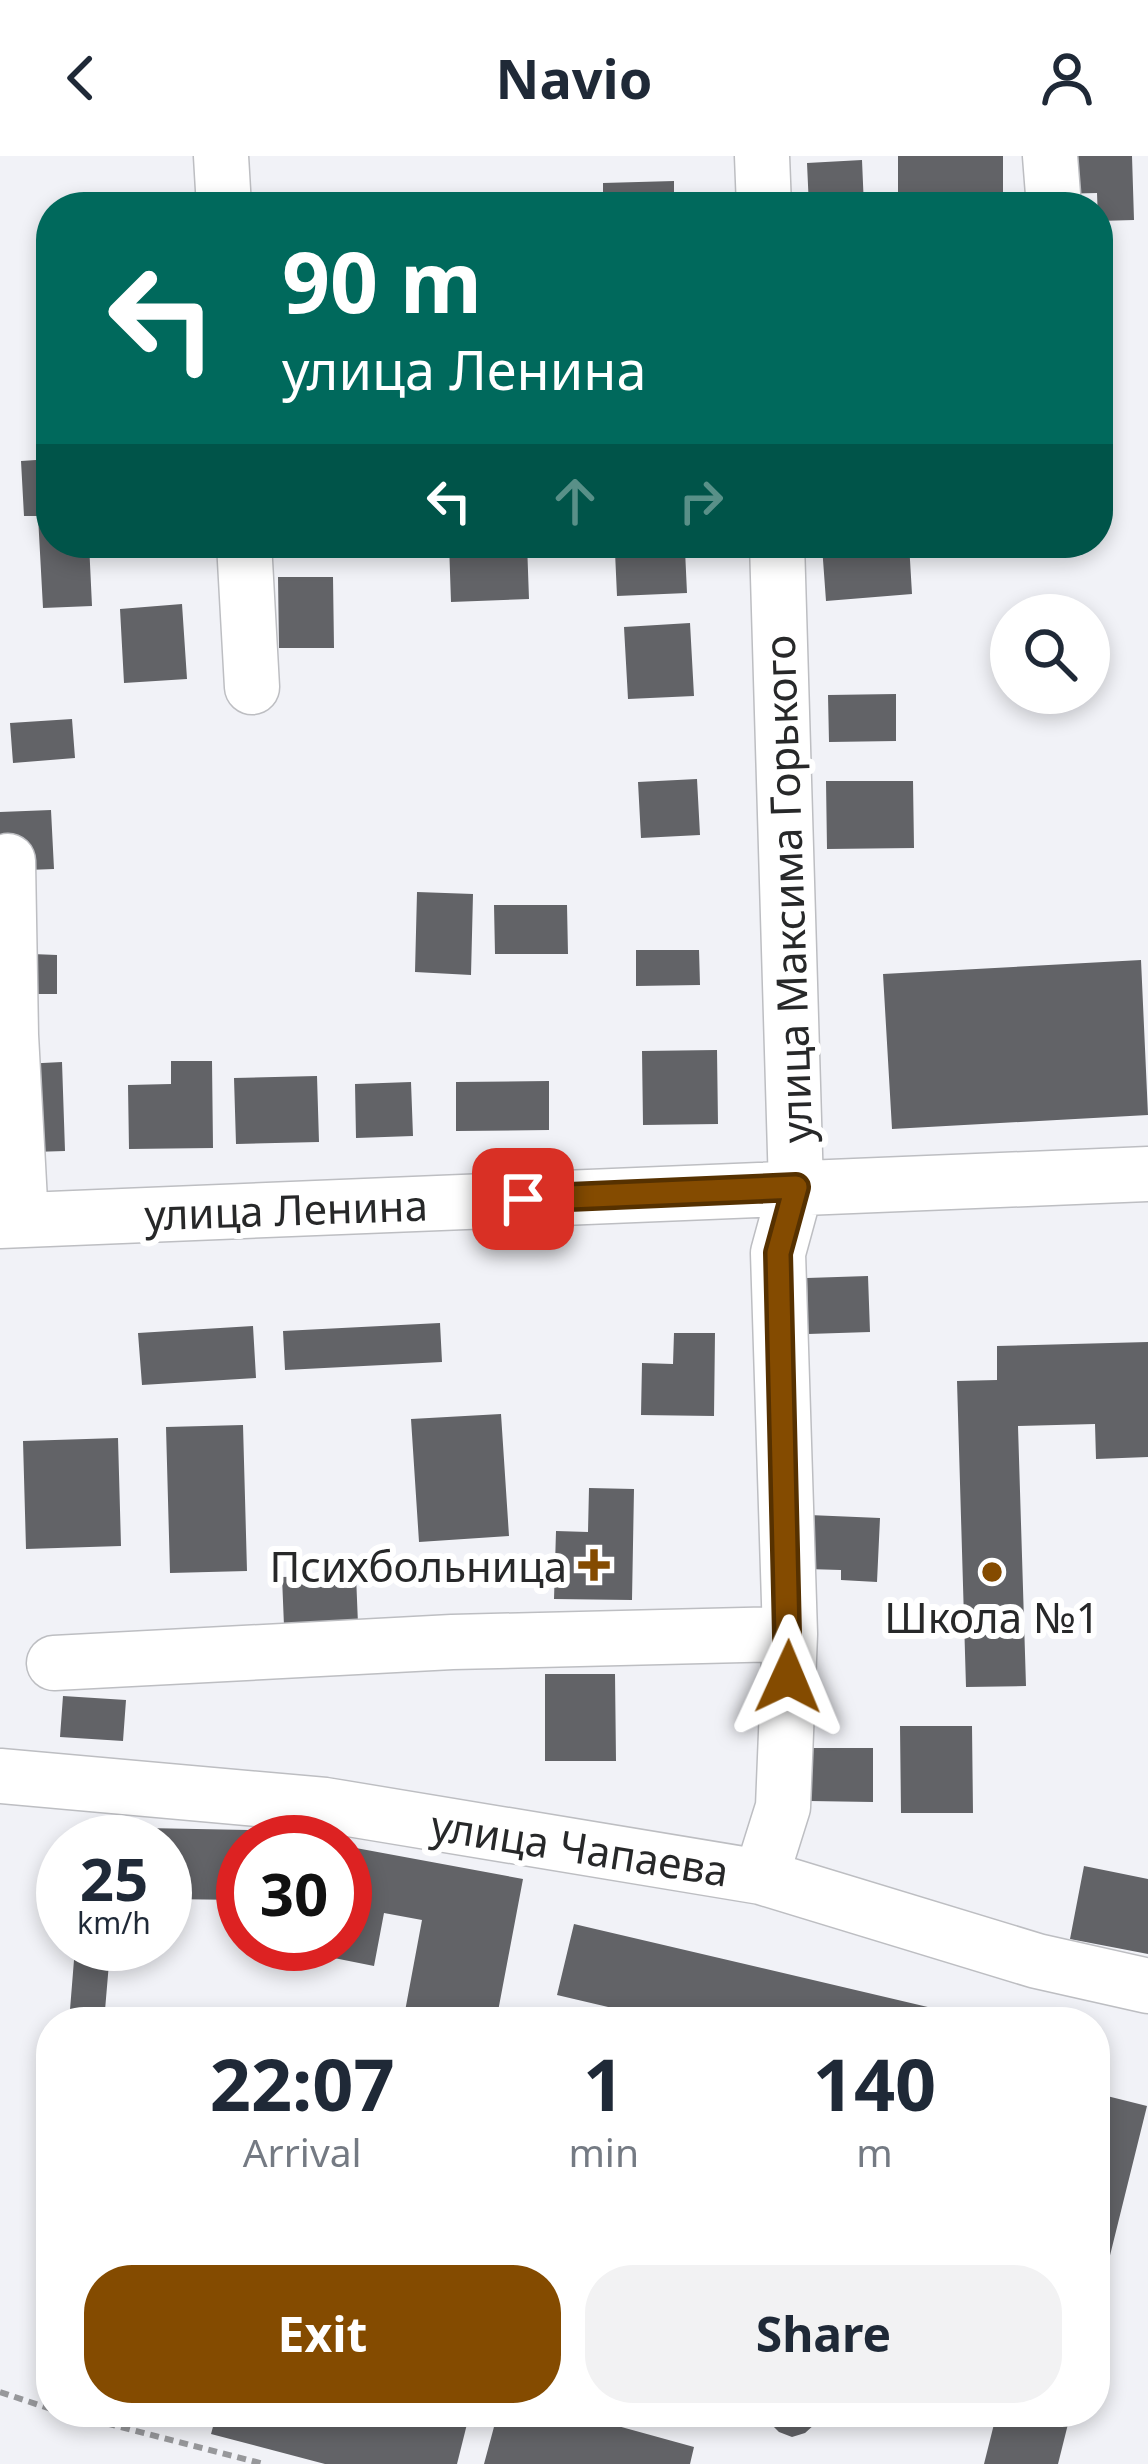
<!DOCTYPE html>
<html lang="en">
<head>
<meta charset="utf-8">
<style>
	body { margin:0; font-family:"Noto Sans",sans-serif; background:#f2f2f3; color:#1f2937; height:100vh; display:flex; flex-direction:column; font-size:45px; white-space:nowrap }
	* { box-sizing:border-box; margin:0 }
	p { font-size:39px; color:#747a83 }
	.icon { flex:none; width:66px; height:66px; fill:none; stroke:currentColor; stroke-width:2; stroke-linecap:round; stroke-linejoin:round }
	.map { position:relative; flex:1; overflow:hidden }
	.details { position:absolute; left:36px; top:1851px; width:1074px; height:420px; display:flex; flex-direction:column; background:#fff; border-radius:48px; box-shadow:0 6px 18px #0003 }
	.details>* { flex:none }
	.hud { position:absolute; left:36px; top:36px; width:1077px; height:366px; border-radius:48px; box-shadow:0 6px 18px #0003; background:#00695c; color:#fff; overflow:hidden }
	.controls { position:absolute; left:990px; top:438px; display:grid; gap:24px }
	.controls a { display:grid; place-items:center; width:120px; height:120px; border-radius:50%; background:#fff; box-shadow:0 6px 18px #0003; font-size:60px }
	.speed { position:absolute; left:36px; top:1659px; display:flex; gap:24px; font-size:60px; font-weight:700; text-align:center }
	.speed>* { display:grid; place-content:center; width:156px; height:156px; border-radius:50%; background:#fff; box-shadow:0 6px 18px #0003; line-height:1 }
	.speed small { font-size:30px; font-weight:400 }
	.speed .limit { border:18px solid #d22; background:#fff; color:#111 }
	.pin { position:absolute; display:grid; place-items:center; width:102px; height:102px; color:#fff; margin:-51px; border-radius:24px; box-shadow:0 6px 18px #0006 }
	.me { position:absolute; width:132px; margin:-66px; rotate:1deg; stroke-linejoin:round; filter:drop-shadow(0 0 9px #0008) }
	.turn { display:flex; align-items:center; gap:42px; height:252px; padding:0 48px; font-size:54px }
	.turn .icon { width:156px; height:156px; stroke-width:2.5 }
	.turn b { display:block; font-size:84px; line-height:102px }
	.lanes { display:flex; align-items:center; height:114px; padding:0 48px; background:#0003; justify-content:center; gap:60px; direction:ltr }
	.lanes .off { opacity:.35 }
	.eta { display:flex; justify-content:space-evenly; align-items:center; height:204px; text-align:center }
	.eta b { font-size:72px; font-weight:700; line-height:84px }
	.cta { display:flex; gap:24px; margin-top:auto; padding:24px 48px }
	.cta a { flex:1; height:138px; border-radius:48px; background:#844b00; color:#fff; font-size:48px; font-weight:700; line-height:138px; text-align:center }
	.cta a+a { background:#f2f2f3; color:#1f2937 }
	header { display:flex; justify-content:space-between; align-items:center; height:156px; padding:0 48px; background:#fff; font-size:54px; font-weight:700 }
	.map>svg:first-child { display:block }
	.building { fill:#626367 }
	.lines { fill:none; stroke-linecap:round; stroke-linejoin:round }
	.minor-casing { stroke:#bdbec2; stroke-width:57 }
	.path { stroke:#97989b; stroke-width:6; stroke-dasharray:9 6; stroke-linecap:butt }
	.minor { stroke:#fff; stroke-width:54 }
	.route-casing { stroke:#563100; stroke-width:30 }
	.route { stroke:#844b00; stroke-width:21 }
	.poi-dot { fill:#844b00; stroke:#fff; stroke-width:4.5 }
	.labels { text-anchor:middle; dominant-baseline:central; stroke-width:12; stroke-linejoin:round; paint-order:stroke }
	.street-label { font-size:42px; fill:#272829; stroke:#fff }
	.poi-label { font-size:42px; fill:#272829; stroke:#fff; text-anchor:end }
</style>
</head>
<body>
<header><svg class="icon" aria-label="back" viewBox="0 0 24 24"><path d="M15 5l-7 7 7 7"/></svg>Navio<svg class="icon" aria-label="person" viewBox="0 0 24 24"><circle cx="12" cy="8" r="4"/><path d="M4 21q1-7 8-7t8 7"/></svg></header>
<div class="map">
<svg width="1148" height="2308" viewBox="0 0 1148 2308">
	<rect width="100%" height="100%" fill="#f1f2f7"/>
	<path class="building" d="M898,0H1003V51H898Z
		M1054,0H1132L1134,64L1098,65L1097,37L1055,38Z
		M862,4L864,51H809L807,7Z
		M674,25V51H603V27Z
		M523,43L524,51H398V47Z
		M51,303V387H89L92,450L43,452L38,360H24L21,305Z
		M449,387H527L529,443L451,446Z
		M856,387H909L912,438L826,445L822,390Z
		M685,394L687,437L617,440L615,396Z
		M278,421H333L334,492H279Z
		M182,448L187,523L124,527L120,453Z
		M690,467L694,540L628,543L624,471Z
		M896,538V585L829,586L828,539Z
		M72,563L75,602L13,607L10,567Z
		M697,623L700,679L641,682L638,626Z
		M826,625H913L914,692L827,693Z
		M51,654L54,713L0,715V656Z
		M417,736L473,738L471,819L415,816Z
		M494,749H567L568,798H495Z
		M636,794H699L700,829L636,830Z
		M32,798L57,799V838H0Z
		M1141,804L1148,959L892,973L883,818Z
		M717,894L718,968L643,969L642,895Z
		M171,905H212L213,992L129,993L128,929L171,928Z
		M62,906L65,995L0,997L23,908Z
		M317,920L319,986L236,988L234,922Z
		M549,925V974L456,975V926Z
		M411,926L413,980L356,982L355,928Z
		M868,1120L870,1176L808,1178L807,1122Z
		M440,1167L442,1206L285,1214L283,1175Z
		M253,1170L256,1222L142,1229L138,1177Z
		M674,1177H715L714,1260L641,1259L642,1207L673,1208Z
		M1148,1186V1301L1096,1303L1095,1268L1018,1270L1026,1530L966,1531L957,1225L997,1224V1190Z
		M501,1258L509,1380L419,1386L411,1263Z
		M243,1269L247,1415L170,1417L166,1271Z
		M118,1282L121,1390L26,1393L23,1285Z
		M589,1332L634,1333L632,1444L554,1443L556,1375L588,1376Z
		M809,1359L880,1362L877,1426L841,1424V1414L807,1413Z
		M356,1419L358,1468L284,1470L282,1421Z
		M545,1518H615L616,1605H545Z
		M63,1540L126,1544L123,1585L60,1581Z
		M900,1570H972L973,1657H901Z
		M810,1592H873V1646L810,1645Z
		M94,1671L248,1674V1686H243V1744L165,1743V1686H94Z
		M345,1690L523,1723L496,1866H403L422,1764L384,1757L374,1810L319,1799L321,1788H345Z
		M1084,1710L1148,1723V1798L1070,1783Z
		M574,1768L966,1860L965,1866H672L557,1839Z
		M74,1804L109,1807L104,1866H69Z
		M46,1919H51V2043L36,2042Z
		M1095,1937L1147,1950L1097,2152H1095Z
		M217,2256H470L457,2308H325L211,2278Z
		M498,2256H567L694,2291L690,2308H484Z
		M767,2256H819L815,2268L805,2277L792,2281L779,2276L770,2267Z
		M997,2256H1071L1058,2308H984Z"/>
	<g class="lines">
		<defs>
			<path id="minor" d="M221,0L224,51
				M762,0L764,51
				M1050,0L1054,51
				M244,387L252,531
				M8,705L11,879L21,1064
				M0,1065L1148,1018
				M54,1507L452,1486L790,1478
				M0,1620L325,1649L761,1721L1037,1805L1148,1830
				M761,1721L783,1651L790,1478L778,1097L796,1031L777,387"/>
		</defs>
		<use href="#minor" class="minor-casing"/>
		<path class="path" d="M0,2236L51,2253
			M63,2256L264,2308"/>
		<use href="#minor" class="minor"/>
	</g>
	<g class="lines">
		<defs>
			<path id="route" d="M523,1043L796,1031L778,1097L788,1521"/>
		</defs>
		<use href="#route" class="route-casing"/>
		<use href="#route" class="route"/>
	</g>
	<g class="poi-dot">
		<path d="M588 1391h12v12h12v12h-12v12h-12v-12h-12v-12h12z"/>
		<circle cx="992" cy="1416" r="12"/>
	</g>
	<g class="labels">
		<g class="street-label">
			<text transform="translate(787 733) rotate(-92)">улица Максима Горького</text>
			<text transform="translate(286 1053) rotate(-2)">улица Ленина</text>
			<text transform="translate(580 1691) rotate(9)">улица Чапаева</text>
		</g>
		<g class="poi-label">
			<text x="567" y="1409">Психбольница</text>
			<text x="992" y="1460" text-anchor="middle">Школа №1</text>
		</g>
	</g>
</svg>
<div class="controls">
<a><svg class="icon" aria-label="search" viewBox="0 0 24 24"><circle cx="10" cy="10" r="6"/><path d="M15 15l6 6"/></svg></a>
</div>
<div class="speed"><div>25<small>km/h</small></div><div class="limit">30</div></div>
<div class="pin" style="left:523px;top:1043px;background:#d93025"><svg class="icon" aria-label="arrive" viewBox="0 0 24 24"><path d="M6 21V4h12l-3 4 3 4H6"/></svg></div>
<svg class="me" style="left:788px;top:1521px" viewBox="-20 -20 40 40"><path d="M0-17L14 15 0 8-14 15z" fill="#844b00" stroke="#fff" stroke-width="4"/></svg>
<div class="hud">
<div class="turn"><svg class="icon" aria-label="left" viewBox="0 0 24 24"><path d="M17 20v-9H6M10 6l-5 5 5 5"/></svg><div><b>90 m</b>улица Ленина</div></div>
<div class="lanes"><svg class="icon" aria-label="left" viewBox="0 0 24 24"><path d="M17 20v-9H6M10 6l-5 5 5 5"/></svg><svg class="icon off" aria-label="ahead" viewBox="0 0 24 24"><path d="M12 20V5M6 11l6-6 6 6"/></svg><svg class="icon off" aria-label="right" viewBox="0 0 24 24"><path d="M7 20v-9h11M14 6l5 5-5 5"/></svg></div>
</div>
<section class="details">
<div class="eta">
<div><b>22:07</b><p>Arrival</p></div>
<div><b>1</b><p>min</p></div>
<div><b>140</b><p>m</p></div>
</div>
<div class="cta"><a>Exit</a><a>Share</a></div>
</section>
</div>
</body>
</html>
